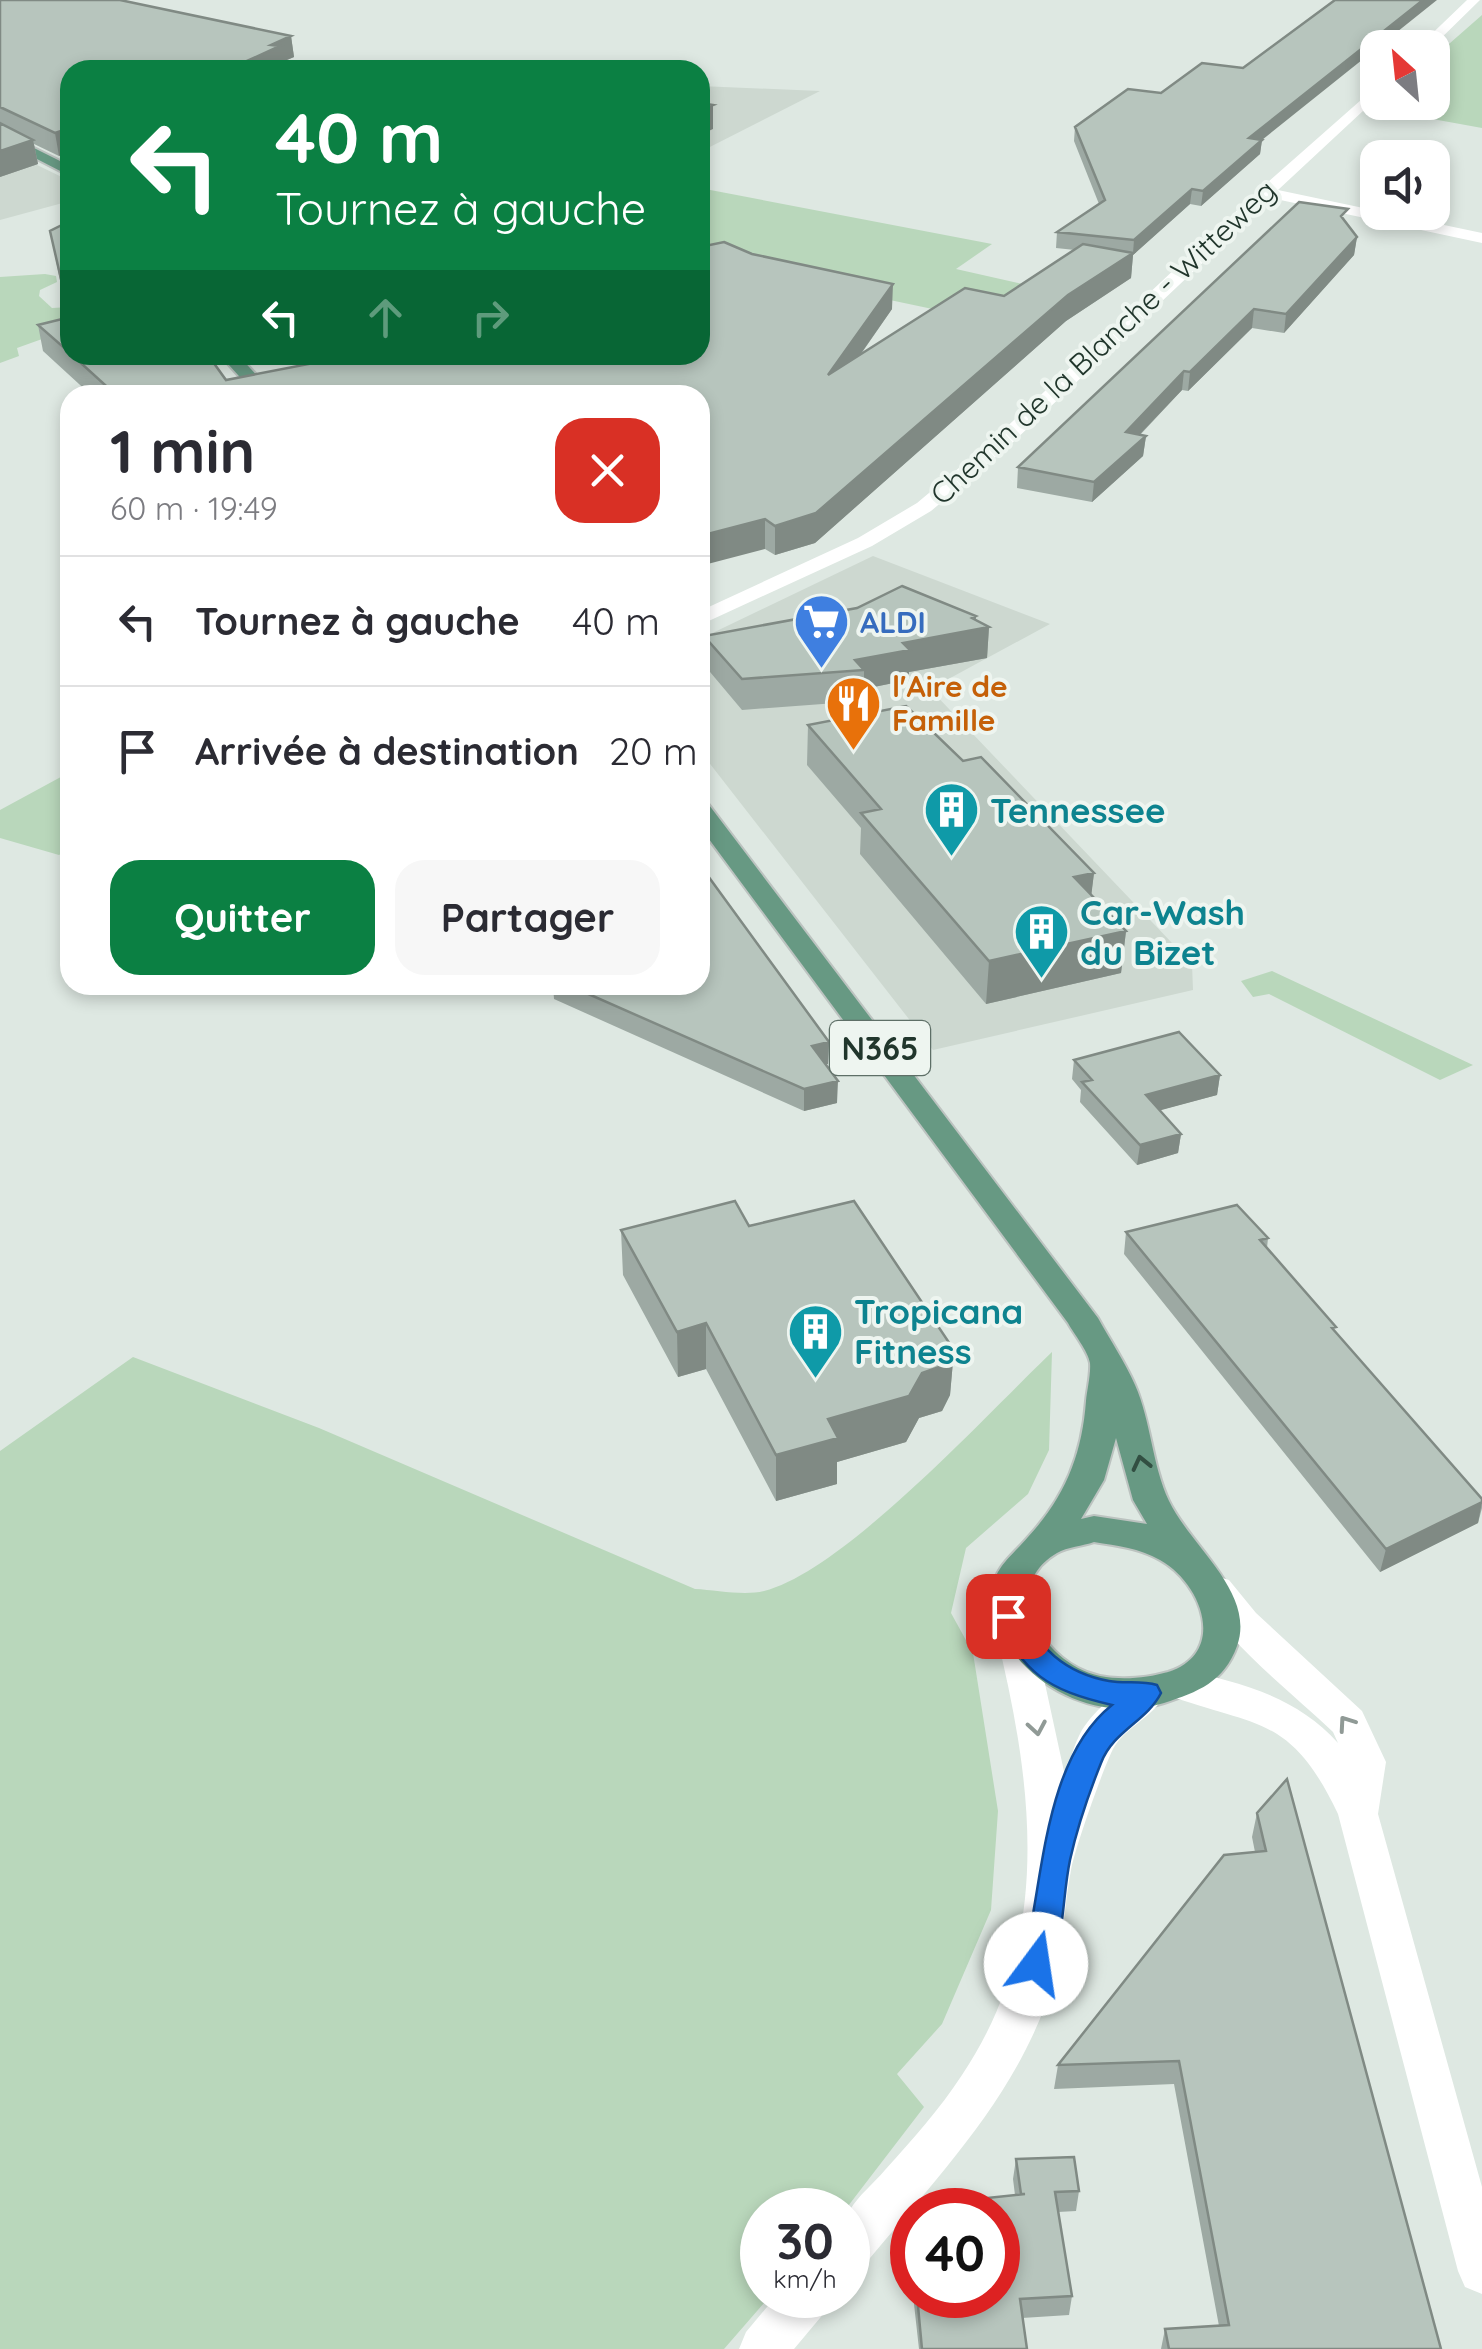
<!DOCTYPE html>
<html lang="fr">
<head>
<meta charset="utf-8">
<style>
	body { margin:0; font-family:Quicksand,sans-serif; background:#f7f7f7; color:#2b2b33; height:100vh; display:flex; flex-direction:column; font-size:38px; white-space:nowrap }
	* { box-sizing:border-box; margin:0 }
	p { font-size:32px; color:#7c7c81 }
	.icon { flex:none; width:55px; height:55px; fill:none; stroke:currentColor; stroke-width:2; stroke-linecap:round; stroke-linejoin:round }
	.map { position:relative; flex:1; overflow:hidden }
	.drawer { position:absolute; left:60px; top:385px; width:650px; height:610px; display:flex; flex-direction:column; background:#fff; border-radius:30px; box-shadow:0 5px 15px #0003 }
	.drawer>* { flex:none }
	.guide { position:absolute; left:60px; top:60px; width:650px; height:305px; border-radius:30px; box-shadow:0 5px 15px #0003; background:#0b8043; color:#fff; overflow:hidden }
	.needle { width:65px; rotate:333deg }
	.tools { position:absolute; left:1360px; top:30px; display:grid; gap:20px }
	.tools a { display:grid; place-items:center; width:90px; height:90px; border-radius:20px; background:#fff; box-shadow:0 5px 15px #0003; font-size:50px }
	.speed { position:absolute; left:740px; top:2188px; display:flex; gap:20px; font-size:50px; font-weight:700; text-align:center }
	.speed>* { display:grid; place-content:center; width:130px; height:130px; border-radius:50%; background:#fff; box-shadow:0 5px 15px #0003; line-height:1 }
	.speed small { font-size:25px; font-weight:400 }
	.speed .limit { border:15px solid #d22; background:#fff; color:#111 }
	.pin { position:absolute; display:grid; place-items:center; width:85px; height:85px; color:#fff; margin:-42px; border-radius:20px; box-shadow:0 5px 15px #0006 }
	.me { position:absolute; width:110px; margin:-55px; rotate:14deg; stroke-linejoin:round; filter:drop-shadow(0 0 8px #0008) }
	.turn { display:flex; align-items:center; gap:35px; height:210px; padding:0 50px; font-size:45px }
	.turn .icon { width:130px; height:130px; stroke-width:2.5 }
	.turn b { display:block; font-size:70px; line-height:85px }
	.lanes { display:flex; align-items:center; height:95px; padding:0 50px; background:#0003; justify-content:center; gap:50px; direction:ltr }
	.lanes .off { opacity:.35 }
	.round { display:grid; place-items:center; flex:none; width:105px; height:105px; border-radius:30px; background:#f7f7f7 }
	.overview { display:flex; align-items:center; justify-content:space-between; height:170px; padding:0 50px }
	h1 { font-size:60px; font-weight:800; line-height:75px }
	.button { display:flex; gap:20px; margin-top:auto; padding:20px 50px }
	.button a { flex:1; height:115px; border-radius:30px; background:#0b8043; color:#fff; font-size:40px; font-weight:800; line-height:115px; text-align:center }
	.button a+a { background:#f7f7f7; color:#2b2b33 }
	ul { padding:0; list-style:none }
	li { display:flex; align-items:center; gap:30px; height:130px; padding:0 50px; border-top:2px solid #e1e1e2 }
	li div { flex:1 }
	li b { display:block; font-size:38px }
	li em { font-style:normal }
	.map>svg:first-child { display:block }
	.built { fill:#cdd8d0 }
	.green { fill:#b9d7bb }
	.lines { fill:none; stroke-linecap:round; stroke-linejoin:round }
	.primary-casing { stroke:#bcc3c0; stroke-width:4 }
	.minor { fill:#fff; fill-rule:evenodd }
	.tertiary { fill:#fff; fill-rule:evenodd }
	.primary { fill:#679983; fill-rule:evenodd }
	.wall { fill:#9da9a3 }
	.shaded-wall { fill:#808a84 }
	.building { fill:#b7c5bd; stroke:#808a84; stroke-width:2.5 }
	.oneway { stroke:#324f42 }
	.oneway2 { stroke:#909a96 }
	.route { fill:#1a73e8; stroke:#114b97; stroke-width:2.5 }
	.labels { text-anchor:middle; dominant-baseline:central; stroke-width:8; stroke-linejoin:round; paint-order:stroke }
	.far-street-label { font-size:30px; fill:#21362c; stroke:#eef5f0 }
	.far-shop-label { font-size:30px; font-weight:bold; fill:#366cbe; stroke:#eef5f0; text-anchor:start }
	.far-food-label { font-size:30px; font-weight:bold; fill:#c56008; stroke:#eef5f0; text-anchor:start }
	.shield { fill:#eef5f0; stroke:#5e6f67; stroke-width:2.5 }
	.shield-label { font-size:32px; font-weight:bold; fill:#21362c }
	.culture-label { font-size:35px; font-weight:bold; fill:#0d838f; stroke:#eef5f0; text-anchor:start }
</style>
</head>
<body>
<div class="map">
<svg width="1482" height="2349" viewBox="0 0 1482 2349">
	<rect width="100%" height="100%" fill="#dee8e2"/>
	<path class="built" d="M700,86L820,91L700,152Z
		M0,147L70,181V201L0,220Z
		M873,556L1050,624L930,689L1192,964L1193,990L933,1050L700,751V639Z"/>
	<path class="green" d="M1482,15V128L1438,120L1388,103L1432,102L1433,58Z
		M700,188L992,244L956,269L1031,286L997,307L942,311L700,260Z
		M45,274L56,276L57,282L40,290L39,296L52,308L70,307V329L17,348L19,356L0,363V277Z
		M70,772V848L59,855L0,838V810Z
		M1272,971L1473,1065L1440,1080L1269,994L1253,997L1241,981Z
		M1052,1352L1049,1450L1028,1494L966,1548L951,1613L973,1653L998,1811L991,1910L942,2024L897,2074L924,2107L845,2210H762V2295H771L724,2349H0V1451L133,1357L319,1428L695,1589C716,1590 744,1596 764,1591C844,1571 988,1413 1052,1352Z"/>
	<g class="lines">
		<defs>
			<path id="primary" d="M0,131L70,166V176L0,140Z
				M220,355H238L275,395H256Z
				M700,803L709,805L1098,1318C1110,1340 1125,1362 1135,1385C1151,1421 1152,1465 1169,1501C1191,1547 1256,1593 1237,1646C1224,1682 1198,1692 1164,1703C1104,1722 1038,1693 1006,1642C997,1629 989,1608 991,1592C996,1565 1012,1556 1028,1537C1065,1497 1082,1455 1086,1401C1087,1390 1091,1374 1090,1363C1088,1351 1074,1334 1068,1323L700,827ZM1116,1438L1133,1500L1147,1524L1094,1516L1081,1519L1104,1480ZM1094,1542C1118,1546 1139,1548 1160,1560C1202,1583 1228,1653 1168,1672C1140,1680 1104,1682 1078,1668C1035,1645 1004,1584 1057,1553C1067,1547 1083,1546 1094,1542Z"/>
		</defs>
		<use href="#primary" class="primary-casing"/>
		<path class="minor" d="M1467,0H1480L1431,48H1417Z
			M1378,85V97L1278,190L1482,233V243L1271,198L1010,445L931,511L872,546L700,625V611L858,538L917,503L996,437L1260,189Z"/>
		<path class="tertiary" d="M1216,1576L1229,1580L1256,1613L1362,1711L1386,1762L1378,1814L1482,2187V2294L1465,2287L1458,2271L1338,1814C1290,1713 1256,1728 1165,1694C1154,1717 1125,1727 1113,1749C1103,1769 1075,1848 1071,1870C1064,1905 1064,1940 1055,1975C1024,2089 938,2176 865,2264L848,2271C848,2255 842,2224 850,2210C858,2196 874,2183 885,2170C912,2140 940,2109 962,2075C1054,1938 1033,1785 996,1633L1002,1623L1015,1619L1028,1623L1034,1633L1065,1776C1070,1761 1074,1744 1082,1730C1096,1707 1135,1673 1161,1683L1166,1673L1179,1669C1239,1682 1296,1696 1338,1743L1333,1732C1288,1689 1228,1645 1198,1590L1203,1580Z
			M777,2295H832L825,2312L794,2349H739L746,2332Z"/>
		<use href="#primary" class="primary"/>
	</g>
	<path class="wall" d="M0,0L291,36L294,57L282,62L283,68L59,156L34,144L38,164L0,177Z
		M1075,127L1262,140L1260,154L1201,206L1190,204L1133,255L1131,278L1066,321L815,543L775,555L765,549L700,395H91L43,351L38,325L70,317V355H208L226,380L340,358L332,355H700L752,254L892,309L861,354L1004,296L1075,250L1056,248L1057,232L1099,204L1074,141Z
		M70,221V309L65,305L50,231Z
		M1346,222L1357,237L1354,255L1284,333L1252,328L1188,391L1182,390L1140,435L1146,436L1143,456L1092,502L1017,488L1018,467Z
		M976,616V620L989,627L987,658L909,672L908,680L864,689L863,701L742,710L705,666L704,636Z
		M808,725L963,761L1094,873L1091,895L1126,931L1121,973L986,1004L860,854L861,828L807,765Z
		M553,985H700L829,1042L828,1064H826L837,1103L804,1111L554,999Z
		M1074,1060L1220,1075L1217,1095L1160,1110L1181,1134L1178,1153L1137,1165L1080,1102L1081,1090L1072,1079Z
		M749,1226L954,1350L950,1395L942,1411L919,1418L906,1442L837,1462V1484L776,1501L706,1369L678,1377L623,1275L621,1230Z
		M1126,1232L1268,1238L1267,1248L1335,1332L1482,1499V1508L1478,1523L1380,1572L1124,1254Z
		M1257,1813L1441,2349H1161L1165,2329L1219,2326L1174,2084L1054,2089L1058,2065L1255,1852L1252,1837Z
		M1016,2159L1079,2191L1076,2211L1058,2212L1072,2296L1069,2315L1022,2318L1027,2349H919L913,2295H998V2210H930V2204L1015,2195L1013,2179Z
		M912,2251V2291L910,2270Z"/>
	<path class="shaded-wall" d="M1423,0H1437L1262,140L1260,154L1201,206L1203,191L1249,138Z
		M291,36L294,57L282,62L283,68L278,70H227L271,45Z
		M713,105V129L700,135V110Z
		M70,128V152L59,156L55,133Z
		M33,140L38,164L0,177V151Z
		M1192,189L1190,204L1133,255L1131,278L1066,321L815,543L775,555V526L1068,295L1133,253L1134,240Z
		M1357,237L1354,255L1284,333L1286,314Z
		M893,284L892,309L827,402L828,375Z
		M1254,309L1252,328L1188,391L1190,372Z
		M1184,371L1182,390L1123,452L1126,432Z
		M1146,436L1143,456L1092,502L1094,482Z
		M765,519V549L700,566V536Z
		M976,616L975,630L989,627L987,658L909,672L908,680L864,689V670L855,660Z
		M1094,873L1089,914L1074,877Z
		M1126,931L1121,973L986,1004L989,961Z
		M829,1042L828,1064L812,1068V1046Z
		M1220,1075L1217,1095L1143,1115L1146,1095Z
		M838,1081L837,1103L804,1111V1089Z
		M1181,1134L1178,1153L1137,1165L1140,1145Z
		M706,1323V1369L678,1377L677,1332Z
		M954,1350L950,1395L942,1411L919,1418L906,1442L837,1462V1484L776,1501V1455L828,1419L922,1373Z
		M1482,1502L1478,1523L1380,1572L1386,1549Z"/>
	<path class="building" d="M0,0H120L291,36L271,45L280,46L227,70H70V128L55,133L0,107Z
		M1335,0H1423L1249,138L1262,140L1203,191L1192,189L1134,240L1057,232L1105,200L1075,127L1128,89L1161,93L1202,63L1243,68Z
		M700,103L713,105L700,110Z
		M0,123L33,140L0,151Z
		M1299,202L1348,209L1341,216L1357,237L1286,314L1254,309L1190,372L1184,371L1126,432L1146,436L1094,482L1018,467Z
		M70,221V288L61,279L50,231Z
		M724,242L752,254L893,284L828,375L965,288L1004,296L1083,244L1133,253L1068,295L816,513L775,526L765,519L700,536V395H116L72,355H208L226,380L355,355H700V247Z
		M70,317V353L38,325Z
		M902,586L976,616L972,618L989,627L903,643L910,650L855,660L864,670L742,679L704,636L857,608Z
		M906,706L963,761L981,757L1094,873L1074,877L1126,931L989,961L861,813L881,809L808,725Z
		M700,865L829,1042L812,1046L838,1081L804,1089L568,985H700Z
		M1179,1032L1220,1075L1146,1095L1181,1134L1140,1145L1082,1082L1092,1080L1074,1060Z
		M735,1201L749,1226L854,1201L954,1350L945,1365L922,1373L909,1396L828,1419L838,1438L776,1455L706,1323L677,1332L621,1230Z
		M1237,1205L1268,1238L1260,1240L1336,1327L1332,1328L1482,1499V1502L1386,1549L1126,1232Z
		M1287,1779L1441,2349H1169L1165,2329L1229,2325L1179,2061L1058,2065L1224,1855L1266,1851L1257,1813Z
		M1074,2157L1079,2191L1055,2192L1072,2296L1020,2299L1027,2349H922L917,2295H998V2210H931L930,2204L1025,2194H1021L1016,2159Z"/>
	<defs><path id="oneway-chevron" d="M-2-3.5L2.5 0L-2 3.5" fill="none" stroke-width="1.6" stroke-linecap="round" stroke-linejoin="round" transform="scale(2.5)"/></defs>
	<use class="oneway" href="#oneway-chevron" transform="translate(1141 1463) rotate(-103)"/>
	<g class="oneway2">
		<use href="#oneway-chevron" transform="translate(1346 1723) rotate(-125)"/>
		<use href="#oneway-chevron" transform="translate(1037 1728) rotate(80)"/>
	</g>
	<path class="route" d="M1008,1605L1018,1609C1039,1647 1064,1673 1109,1681C1125,1684 1141,1680 1157,1685L1161,1693C1147,1721 1113,1731 1101,1763C1089,1793 1077,1828 1070,1860C1062,1898 1065,1937 1048,1974L1036,1979L1025,1974C1016,1956 1030,1934 1033,1914C1045,1846 1054,1751 1112,1705C1047,1690 1025,1674 995,1616L999,1609Z"/>
	<defs>
		<symbol id="supermarket-pin" viewBox="-11 -11 22 30"><path d="M0 17L-7.5 6A9.5 9.5 0 1 1 7.5 6Z" fill="#3f7fe0" stroke="#eef5f0"/><path d="M-6-5.5h2.5l.6 2H6L4.5 2H-2.5L-4.4-4H-6ZM-1.5 3.2a1.3 1.3 0 1 0 .1 0ZM3 3.2a1.3 1.3 0 1 0 .1 0Z" fill="#fff"/></symbol>
		<symbol id="restaurant-pin" viewBox="-11 -11 22 30"><path d="M0 17L-7.5 6A9.5 9.5 0 1 1 7.5 6Z" fill="#e8710a" stroke="#eef5f0"/><path d="M-5-6h1v4h1v-4h1v4h1v-4h1v5L-1.5 .5V6h-2V.5L-5-1ZM5-6V6H3V1.5H1.5Q1.5-4 5-6Z" fill="#fff"/></symbol>
		<symbol id="building-pin" viewBox="-11 -11 22 30"><path d="M0 17L-7.5 6A9.5 9.5 0 1 1 7.5 6Z" fill="#0f9aa8" stroke="#eef5f0"/><path d="M-4-6H4V6H1V3H-1V6H-4ZM-2.5-4.3h1.7v1.8h-1.7ZM.8-4.3h1.7v1.8H.8ZM-2.5-1h1.7V.8h-1.7ZM.8-1h1.7V.8H.8Z" fill="#fff"/></symbol>
	</defs>
	<g fill-rule="evenodd">
		<use href="#supermarket-pin" x="790" y="590" width="63" height="86"/>
		<use href="#restaurant-pin" x="822" y="672" width="63" height="86"/>
		<use href="#building-pin" x="920" y="778" width="63" height="86"/>
		<use href="#building-pin" x="1010" y="900" width="63" height="86"/>
		<use href="#building-pin" x="784" y="1300" width="63" height="86"/>
	</g>
	<g class="labels">
		<g class="far-street-label">
			<text transform="translate(1103 342) rotate(-43)">Chemin de la Blanche - Witteweg</text>
		</g>
		<g class="far-shop-label">
			<text x="860" y="622">ALDI</text>
		</g>
		<g class="far-food-label">
			<text x="892" y="686">l'Aire de<tspan x="892" dy="34">Famille</tspan></text>
		</g>
		<rect class="shield" x="830" y="1021" width="100" height="54" rx="8"/>
		<g class="shield-label">
			<text x="880" y="1048">N365</text>
		</g>
		<g class="culture-label">
			<text x="990" y="810">Tennessee</text>
			<text x="1080" y="912">Car-Wash<tspan x="1080" dy="40">du Bizet</tspan></text>
			<text x="854" y="1311">Tropicana<tspan x="854" dy="40">Fitness</tspan></text>
		</g>
	</g>
</svg>
<div class="tools">
<a><svg class="needle" viewBox="-14 -14 28 28"><path d="M0-13l5 13h-10z" fill="#e53935"/><path d="M0 13l5-13h-10z" fill="#7c7c81"/></svg></a>
<a><svg class="icon" aria-label="sound" viewBox="0 0 24 24"><path d="M4 9h4l5-4v14l-5-4H4zM17 9q2 3 0 6"/></svg></a>
</div>
<div class="speed"><div>30<small>km/h</small></div><div class="limit">40</div></div>
<div class="pin" style="left:1008px;top:1616px;background:#d93025"><svg class="icon" aria-label="arrive" viewBox="0 0 24 24"><path d="M6 21V4h12l-3 4 3 4H6"/></svg></div>
<svg class="me" style="left:1036px;top:1964px" viewBox="-20 -20 40 40"><circle r="19" fill="#fff"/><path d="M0-13L10 11 0 6-10 11z" fill="#1a73e8"/></svg>
<div class="guide">
<div class="turn"><svg class="icon" aria-label="left" viewBox="0 0 24 24"><path d="M17 20v-9H6M10 6l-5 5 5 5"/></svg><div><b>40 m</b>Tournez à gauche</div></div>
<div class="lanes"><svg class="icon" aria-label="left" viewBox="0 0 24 24"><path d="M17 20v-9H6M10 6l-5 5 5 5"/></svg><svg class="icon off" aria-label="ahead" viewBox="0 0 24 24"><path d="M12 20V5M6 11l6-6 6 6"/></svg><svg class="icon off" aria-label="right" viewBox="0 0 24 24"><path d="M7 20v-9h11M14 6l5 5-5 5"/></svg></div>
</div>
<section class="drawer">
<div class="overview"><div><h1>1 min</h1><p>60 m · 19:49</p></div><a class="round" style="background:#d93025;color:#fff"><svg class="icon" aria-label="close" viewBox="0 0 24 24"><path d="M6 6l12 12M18 6L6 18"/></svg></a></div>
<ul>
<li><svg class="icon" aria-label="left" viewBox="0 0 24 24"><path d="M17 20v-9H6M10 6l-5 5 5 5"/></svg><div><b>Tournez à gauche</b></div><em>40 m</em></li>
<li><svg class="icon" aria-label="arrive" viewBox="0 0 24 24"><path d="M6 21V4h12l-3 4 3 4H6"/></svg><div><b>Arrivée à destination</b></div><em>20 m</em></li>
</ul>
<div class="button"><a>Quitter</a><a>Partager</a></div>
</section>
</div>
</body>
</html>
